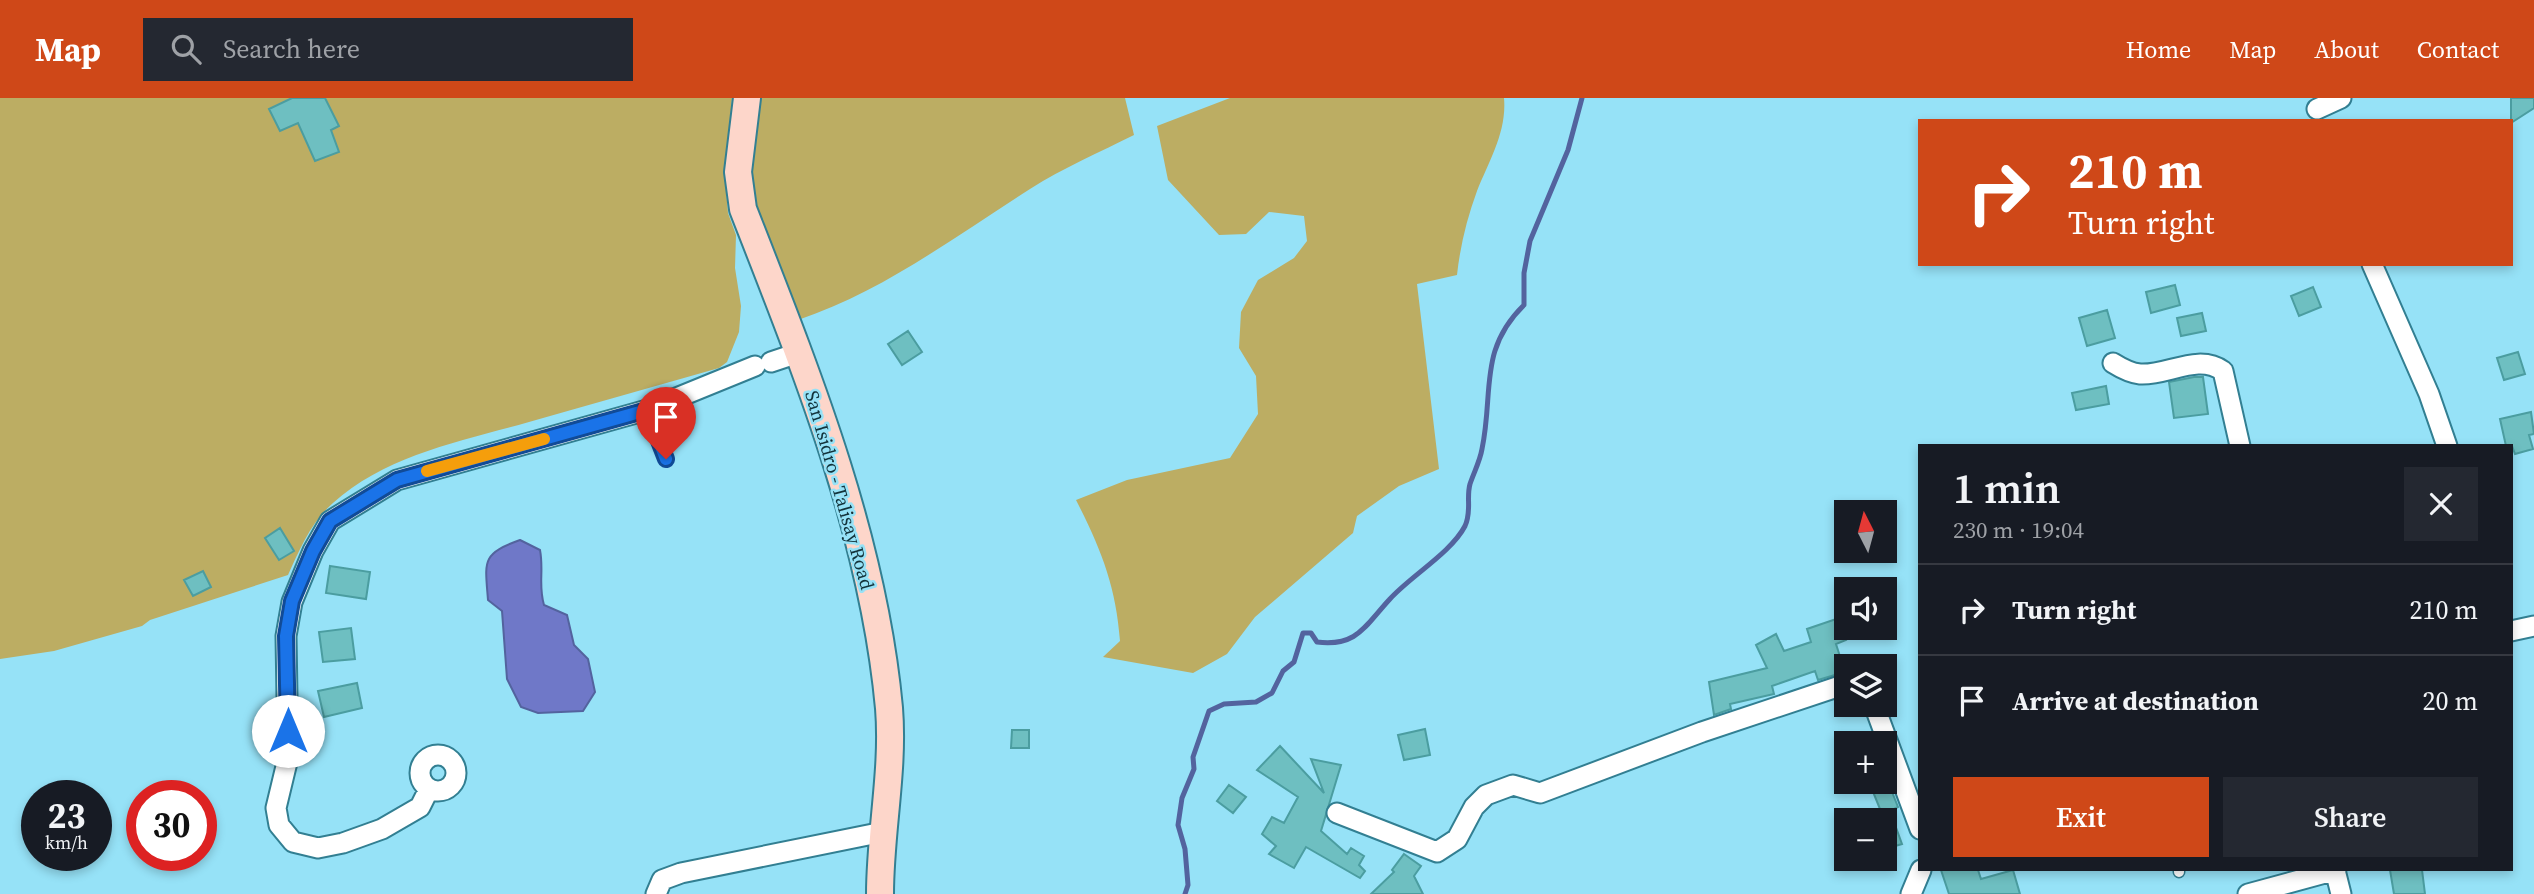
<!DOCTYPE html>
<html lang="en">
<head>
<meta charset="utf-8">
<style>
	body { margin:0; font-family:"Source Serif 4",serif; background:#242831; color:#f1f3f6; height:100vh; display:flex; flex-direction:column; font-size:26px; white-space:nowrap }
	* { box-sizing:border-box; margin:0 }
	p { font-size:23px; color:#9ea1a6 }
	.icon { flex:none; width:38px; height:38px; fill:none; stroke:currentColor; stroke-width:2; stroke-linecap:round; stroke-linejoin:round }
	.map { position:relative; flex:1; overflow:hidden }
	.sheet { position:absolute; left:1918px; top:346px; width:595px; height:427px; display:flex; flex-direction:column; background:#171b24; border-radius:0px; box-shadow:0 4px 10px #0003 }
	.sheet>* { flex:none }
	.hud { position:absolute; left:1918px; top:21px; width:595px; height:147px; border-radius:0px; box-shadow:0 4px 10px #0003; background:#cf4818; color:#fff; overflow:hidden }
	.needle { width:46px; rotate:354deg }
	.buttons { position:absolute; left:1834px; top:402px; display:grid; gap:14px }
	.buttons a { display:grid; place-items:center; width:63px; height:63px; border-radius:0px; background:#171b24; box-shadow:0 4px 10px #0003; font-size:35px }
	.speed { position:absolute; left:21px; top:682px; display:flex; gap:14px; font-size:35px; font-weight:700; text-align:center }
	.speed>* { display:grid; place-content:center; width:91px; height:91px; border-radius:50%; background:#171b24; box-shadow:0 4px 10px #0003; line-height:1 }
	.speed small { font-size:18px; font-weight:400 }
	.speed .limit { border:10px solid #d22; background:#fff; color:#111 }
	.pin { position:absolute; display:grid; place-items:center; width:60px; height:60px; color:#fff; margin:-72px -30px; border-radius:50% 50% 50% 0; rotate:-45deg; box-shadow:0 0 7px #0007 }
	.pin .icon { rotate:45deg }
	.me { position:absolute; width:77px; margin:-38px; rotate:0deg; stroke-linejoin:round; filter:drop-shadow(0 0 5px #0008) }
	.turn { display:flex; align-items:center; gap:24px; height:147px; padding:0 35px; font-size:32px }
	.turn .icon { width:91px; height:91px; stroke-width:2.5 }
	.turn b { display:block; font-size:49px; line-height:60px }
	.round { display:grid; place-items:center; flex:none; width:74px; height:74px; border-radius:0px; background:#242831 }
	.overview { display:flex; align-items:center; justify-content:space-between; height:119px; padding:0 35px }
	h1 { font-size:42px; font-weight:600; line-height:52px }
	.button { display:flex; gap:14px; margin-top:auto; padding:14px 35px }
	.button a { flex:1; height:80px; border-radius:0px; background:#cf4818; color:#fff; font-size:28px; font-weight:600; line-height:80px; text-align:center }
	.button a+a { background:#242831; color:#f1f3f6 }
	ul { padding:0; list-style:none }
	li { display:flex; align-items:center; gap:21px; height:91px; padding:0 35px; border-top:2px solid #363941 }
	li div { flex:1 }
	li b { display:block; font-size:26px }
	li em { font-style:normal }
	header { display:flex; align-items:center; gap:42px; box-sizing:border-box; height:98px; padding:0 35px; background:#cf4818; color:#fff }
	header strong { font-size:33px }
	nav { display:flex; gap:38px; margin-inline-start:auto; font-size:24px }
	.search { width:490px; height:63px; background:#242831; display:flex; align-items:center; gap:18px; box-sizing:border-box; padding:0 24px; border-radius:0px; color:#9ea1a6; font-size:26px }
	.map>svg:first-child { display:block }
	.green { fill:#bcad63 }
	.water { fill:#6f78c8; stroke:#53639e; stroke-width:2 }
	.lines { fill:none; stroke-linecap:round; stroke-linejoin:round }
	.stream { stroke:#53639e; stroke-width:5 }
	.building { fill:#6ebfc1; stroke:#4b9da0; stroke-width:2 }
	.lane-casing { stroke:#327f92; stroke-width:13 }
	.street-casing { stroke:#327f92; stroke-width:23 }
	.secondary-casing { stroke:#327f92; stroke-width:30 }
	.lane { stroke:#fff; stroke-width:10 }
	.street { stroke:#fff; stroke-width:19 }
	.secondary { stroke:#fdd6ca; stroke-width:26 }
	.route-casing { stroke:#114b97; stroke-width:18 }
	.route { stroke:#1a73e8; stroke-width:12 }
	.slow { stroke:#f59e0b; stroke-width:12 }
	.labels { text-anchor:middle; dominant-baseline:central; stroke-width:5; stroke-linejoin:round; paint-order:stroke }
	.street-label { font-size:19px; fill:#13333b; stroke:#96e2f7 }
</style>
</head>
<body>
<header>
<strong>Map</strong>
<div class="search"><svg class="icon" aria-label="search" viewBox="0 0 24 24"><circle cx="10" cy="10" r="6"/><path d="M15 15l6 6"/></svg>Search here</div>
<nav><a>Home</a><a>Map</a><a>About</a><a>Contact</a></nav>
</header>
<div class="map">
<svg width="2534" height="796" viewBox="0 0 2534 796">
	<rect width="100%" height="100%" fill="#96e2f7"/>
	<path class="green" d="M0,0H732L725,80L728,115L736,137L735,170L741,208L739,234L727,264L719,270C656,288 592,306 529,324C462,343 386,357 333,405C311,424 300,451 288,477L150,522L142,528L54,553L0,561Z
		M753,0H1125L1134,37C1100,54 1063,70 1030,91C954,139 884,193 798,222L763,142L745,66Z
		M1230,0H1504C1507,34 1489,63 1477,93C1467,120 1460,149 1457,177L1417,186L1439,371L1399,388L1357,418L1353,435L1255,519L1227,556L1193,575L1103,559L1120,543C1116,488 1101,451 1076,402L1127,382L1230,360L1258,316L1256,278L1239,250L1241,214L1258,182L1294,160L1307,143L1304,118L1269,114L1246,136L1219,137L1168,82L1157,28Z"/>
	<path class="water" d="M520,442L540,452C544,473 538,487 544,507L567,517L574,547L588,561L595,594L583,613L538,615L521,609L507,581L502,513L488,502C485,463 481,456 520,442Z"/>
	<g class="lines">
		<path class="stream" d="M1185,796L1188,787L1185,751L1178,727L1182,700L1194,671L1193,659L1209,613L1224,606L1256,604L1272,595L1283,573L1294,564L1303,535H1311L1317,544C1357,549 1365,528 1389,502C1409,479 1451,455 1465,428C1472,413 1466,400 1470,386C1474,374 1480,363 1482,351C1494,294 1478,252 1524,207V175L1530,143L1568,52L1582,0"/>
	</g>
	<path class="building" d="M292,0H325L339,28L331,32L339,54L315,63L298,25L280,33L269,11Z
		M2511,0H2534V10L2511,25Z
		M2175,187L2180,207L2151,215L2146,194Z
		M2313,189L2321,209L2299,218L2291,198Z
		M2107,212L2115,240L2087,248L2079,220Z
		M2202,215L2206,233L2181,238L2177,220Z
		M908,233L922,254L902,267L888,246Z
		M2518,254L2525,276L2504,282L2497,260Z
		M2194,279H2203L2208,316L2174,320L2169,284Z
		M2106,288L2109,306L2076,312L2072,295Z
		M2531,314L2534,336L2529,337L2533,351L2515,356L2512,348H2506L2500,321Z
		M280,430L294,453L279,462L265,440Z
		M330,468L370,474L366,501L326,495Z
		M203,473L211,489L193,498L184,482Z
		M1839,520L1846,542L1836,546L1845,574L1818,582L1815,573L1772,588L1774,596L1730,606L1731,611L1714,617L1709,584L1767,570L1756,547L1776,536L1784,553L1811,544L1807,531Z
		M351,530L355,561L323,564L319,534Z
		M357,585L362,610L324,619L318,593Z
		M1425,631L1430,657L1404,662L1398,637Z
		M1012,632H1029V650H1011Z
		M1280,648L1324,695L1311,661L1341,667L1321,733L1347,756L1351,750L1364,758L1359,767L1365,773L1360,780L1306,749L1294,770L1269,756L1276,748L1262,736L1272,719L1284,725L1298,699L1257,672Z
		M1869,684H1888L1898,709L1890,713L1902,746L1885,751V715L1882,716Z
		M1229,687L1246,699L1233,715L1217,703Z
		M1404,756L1421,768L1414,778L1423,796H1371L1394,774L1392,772Z
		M1941,772H1978L1981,781L2013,772L2020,796H1949Z
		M2390,772H2422L2425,796H2394Z"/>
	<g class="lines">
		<defs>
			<path id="lane" d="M647,312L666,361
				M2179,772V774"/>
			<path id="street" d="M2317,11L2341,0
				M2372,166L2429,296L2447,348
				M771,264L798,255
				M2113,265C2121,270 2130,275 2140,276C2167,278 2198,255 2223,273L2240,348
				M2511,533L2534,528
				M1874,607L1920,731
				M420 675a18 18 0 1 1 36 0a18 18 0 1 1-36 0Z
				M429,691L420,709L382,731L343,745L318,750L293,744L279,727L276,710L288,660L286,538L292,504L313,453L330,423L397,382L647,312L755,268
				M1337,715L1437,754L1457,741L1474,709L1486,697L1513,687L1540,695L1702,634L1846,586
				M2335,772L2341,796
				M656,796L662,782L681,775L883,734
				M1911,796L1921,772
				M2248,796L2336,772"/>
			<path id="secondary" d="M747,0L738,74L743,111C806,272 873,437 889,610C894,672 880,734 880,796"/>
		</defs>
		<use href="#lane" class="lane-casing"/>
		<use href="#street" class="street-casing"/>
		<use href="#secondary" class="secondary-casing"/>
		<use href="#lane" class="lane"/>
		<use href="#street" class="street"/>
		<use href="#secondary" class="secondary"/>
	</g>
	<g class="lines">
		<defs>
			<path id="route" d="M288,633L286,538L292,503L313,453L330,423L397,382L647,312L666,361"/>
		</defs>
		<use href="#route" class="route-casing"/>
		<use href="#route" class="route"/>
		<path class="slow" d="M427,373L544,341"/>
	</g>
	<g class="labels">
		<g class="street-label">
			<text transform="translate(840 392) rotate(74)">San Isidro - Talisay Road</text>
		</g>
	</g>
</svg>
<div class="buttons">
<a><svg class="needle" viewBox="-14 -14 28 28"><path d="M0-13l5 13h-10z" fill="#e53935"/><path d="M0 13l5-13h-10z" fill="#9ea1a6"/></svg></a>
<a><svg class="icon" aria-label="sound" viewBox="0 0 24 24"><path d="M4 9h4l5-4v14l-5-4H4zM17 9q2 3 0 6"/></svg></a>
<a><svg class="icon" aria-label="layers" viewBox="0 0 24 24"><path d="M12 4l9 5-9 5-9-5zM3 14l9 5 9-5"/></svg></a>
<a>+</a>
<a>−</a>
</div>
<div class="speed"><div>23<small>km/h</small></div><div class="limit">30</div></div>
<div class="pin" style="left:666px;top:361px;background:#d93025"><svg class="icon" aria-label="arrive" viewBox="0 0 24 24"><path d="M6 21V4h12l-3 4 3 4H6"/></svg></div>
<svg class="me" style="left:288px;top:633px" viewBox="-20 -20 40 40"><circle r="19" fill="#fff"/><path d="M0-13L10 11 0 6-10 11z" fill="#1a73e8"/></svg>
<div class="hud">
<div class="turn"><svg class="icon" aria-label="right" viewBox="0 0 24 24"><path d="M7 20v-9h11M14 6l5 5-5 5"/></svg><div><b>210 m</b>Turn right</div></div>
</div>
<section class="sheet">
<div class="overview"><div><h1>1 min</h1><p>230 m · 19:04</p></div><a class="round"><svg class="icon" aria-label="close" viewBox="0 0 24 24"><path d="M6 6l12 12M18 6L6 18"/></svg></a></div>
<ul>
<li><svg class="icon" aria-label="right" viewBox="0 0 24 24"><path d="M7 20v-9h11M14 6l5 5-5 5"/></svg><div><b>Turn right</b></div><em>210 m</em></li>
<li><svg class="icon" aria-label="arrive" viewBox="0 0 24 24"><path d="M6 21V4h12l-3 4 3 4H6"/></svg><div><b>Arrive at destination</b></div><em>20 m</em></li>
</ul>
<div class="button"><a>Exit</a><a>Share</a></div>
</section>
</div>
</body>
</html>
